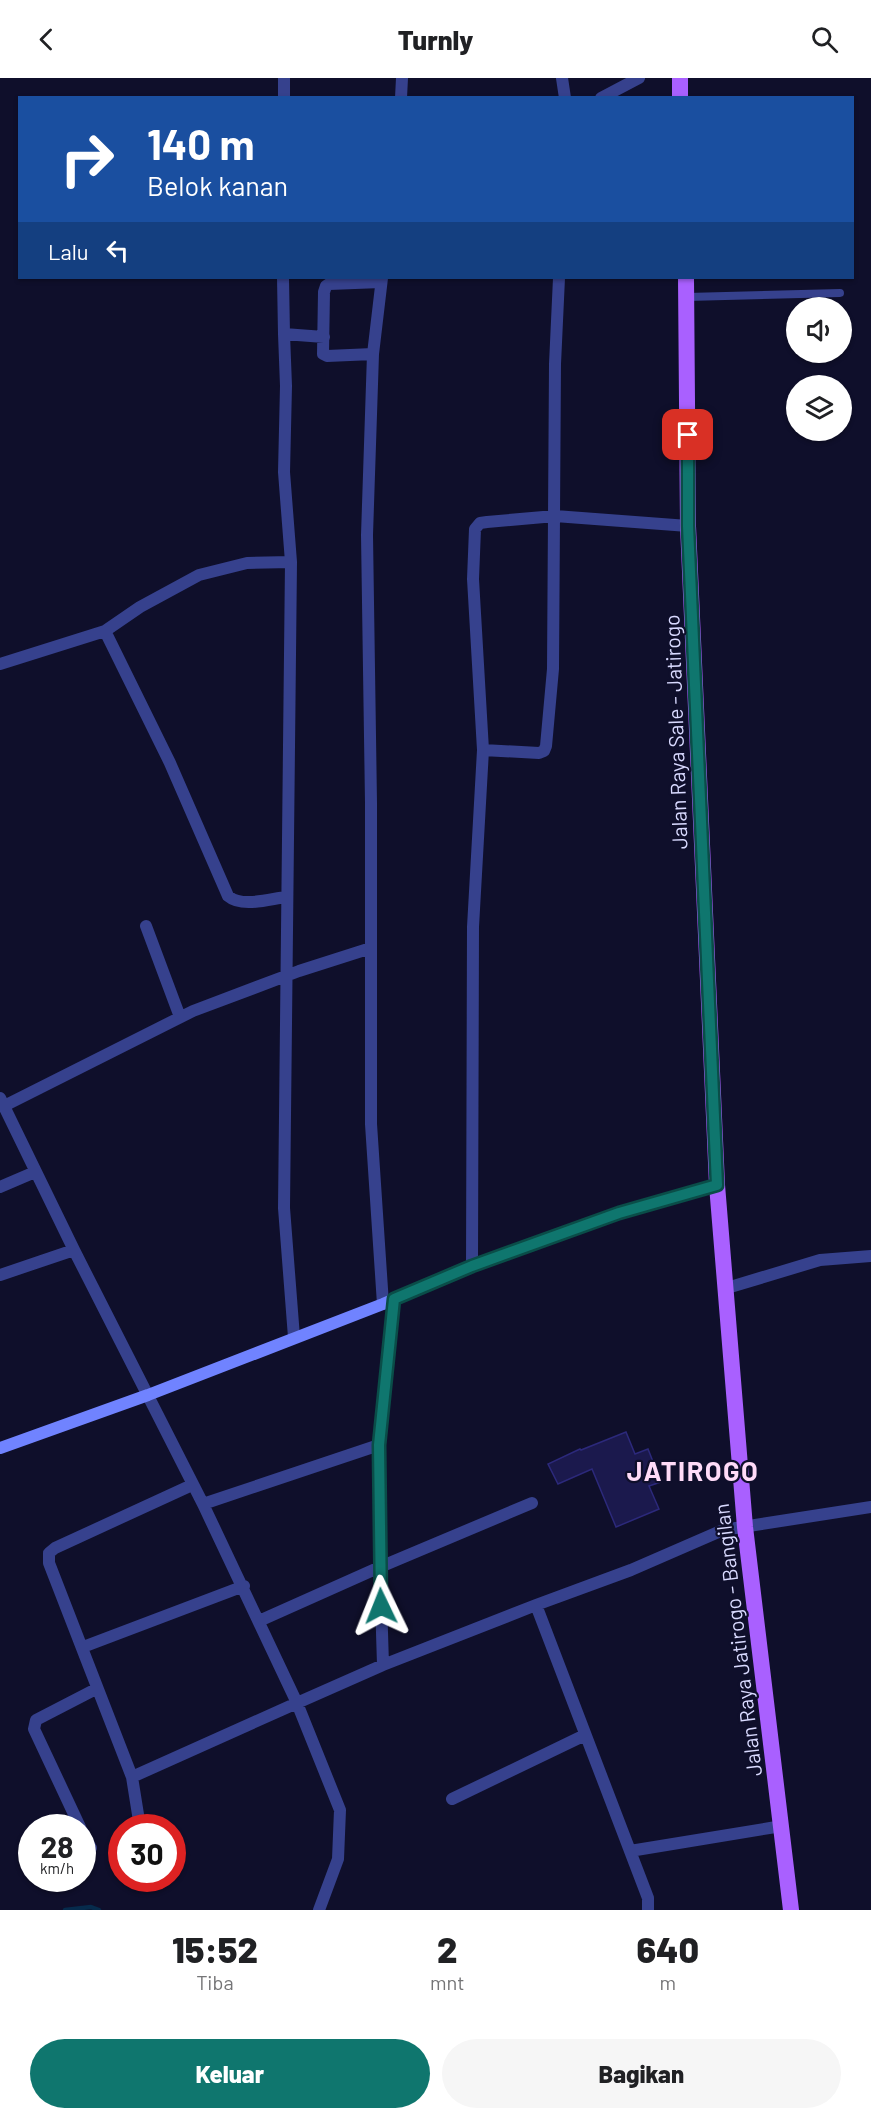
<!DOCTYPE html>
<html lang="id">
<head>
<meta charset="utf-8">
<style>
	body { margin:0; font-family:Barlow,sans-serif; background:#f6f6f6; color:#202124; height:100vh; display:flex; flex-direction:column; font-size:22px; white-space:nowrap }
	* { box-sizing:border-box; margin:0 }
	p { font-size:20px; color:#757577 }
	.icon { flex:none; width:33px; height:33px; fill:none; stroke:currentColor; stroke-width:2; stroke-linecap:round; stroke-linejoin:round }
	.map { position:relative; height:1832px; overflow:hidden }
	.side { display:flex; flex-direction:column; background:#fff; flex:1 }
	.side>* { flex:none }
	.top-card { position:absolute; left:18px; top:18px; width:836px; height:183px; border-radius:0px; box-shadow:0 2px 4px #0004; background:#1a4fa0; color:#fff; overflow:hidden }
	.controls { position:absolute; left:786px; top:219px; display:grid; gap:12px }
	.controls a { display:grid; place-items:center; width:66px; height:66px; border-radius:50%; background:#fff; box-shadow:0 2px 4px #0004; font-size:30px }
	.speed { position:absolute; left:18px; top:1736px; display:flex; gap:12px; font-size:30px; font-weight:700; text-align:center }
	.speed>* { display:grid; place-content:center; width:78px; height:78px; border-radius:50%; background:#fff; box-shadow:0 2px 4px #0004; line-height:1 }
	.speed small { font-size:15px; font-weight:400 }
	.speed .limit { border:9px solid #d22; background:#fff; color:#111 }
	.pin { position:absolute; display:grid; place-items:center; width:51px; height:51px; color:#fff; margin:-26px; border-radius:12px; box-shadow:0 3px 9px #0006 }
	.me { position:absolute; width:66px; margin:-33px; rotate:358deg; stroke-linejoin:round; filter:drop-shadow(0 0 4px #0008) }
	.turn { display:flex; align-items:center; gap:21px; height:126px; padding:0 30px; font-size:27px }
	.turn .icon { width:78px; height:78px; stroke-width:2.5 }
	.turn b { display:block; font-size:42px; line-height:51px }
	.then { display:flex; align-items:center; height:57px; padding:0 30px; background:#0003; gap:12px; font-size:22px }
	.eta { display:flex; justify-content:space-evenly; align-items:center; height:102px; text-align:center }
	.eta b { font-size:36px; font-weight:800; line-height:42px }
	.button { display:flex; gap:12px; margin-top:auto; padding:12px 30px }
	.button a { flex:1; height:69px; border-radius:36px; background:#0f766e; color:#fff; font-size:24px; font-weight:800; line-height:69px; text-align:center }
	.button a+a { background:#f6f6f6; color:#202124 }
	header { display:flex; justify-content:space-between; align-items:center; height:78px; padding:0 30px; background:#fff; font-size:27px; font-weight:800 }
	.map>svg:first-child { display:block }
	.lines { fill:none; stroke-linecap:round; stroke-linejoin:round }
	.stream { stroke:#062b4c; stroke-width:4.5 }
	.building { fill:#1b194d; stroke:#2c297b; stroke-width:1.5 }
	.service { stroke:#36418d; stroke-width:8 }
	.minor { stroke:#36418d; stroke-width:12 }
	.secondary { stroke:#7083ff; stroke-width:12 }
	.primary { stroke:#a960ff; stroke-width:16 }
	.route-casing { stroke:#0a4d48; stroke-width:15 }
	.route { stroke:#0f766e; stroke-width:10 }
	.labels { text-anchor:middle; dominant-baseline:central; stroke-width:4.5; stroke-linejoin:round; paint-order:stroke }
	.street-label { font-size:21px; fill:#d9daff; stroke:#0f0f2b }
	.district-label { font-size:27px; font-weight:bold; letter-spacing:1.5px; fill:#ffdbf8; stroke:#0f0f2b }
</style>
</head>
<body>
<header><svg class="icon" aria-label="back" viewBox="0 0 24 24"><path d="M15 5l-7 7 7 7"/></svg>Turnly<svg class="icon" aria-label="search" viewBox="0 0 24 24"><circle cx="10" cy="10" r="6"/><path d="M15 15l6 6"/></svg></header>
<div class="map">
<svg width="871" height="1832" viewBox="0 0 871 1832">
	<rect width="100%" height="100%" fill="#0f0f2b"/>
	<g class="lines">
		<path class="stream" d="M65,1832L91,1829L99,1832"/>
	</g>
	<path class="building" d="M626,1354L635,1376L648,1371L661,1404L649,1408L659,1431L616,1449L592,1391L558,1406L548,1386L580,1371L581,1372Z"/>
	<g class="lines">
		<path class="service" d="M687,219L840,215"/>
		<path class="minor" d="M562,0L565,20
			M284,20V0
			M401,20L402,0
			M601,20L639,0
			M283,200L284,256
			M382,200L373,276L367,457L371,725V1046L383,1226
			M373,276L327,278L323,276L324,214L326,208L329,206L381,204
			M105,553L170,685L228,818C242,830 269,821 286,819
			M0,586L105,553L140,529L199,497L247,485L291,484
			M483,672L539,675L544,673L546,668L553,591L555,286L559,200
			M146,848L180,939
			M0,1020L74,1172L203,1426L297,1625L383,1587L536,1527L631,1492L723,1452L871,1429
			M4,1028L193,933L299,893L371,870
			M0,1109L35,1094
			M472,1188L473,849L483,672L473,501L475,451L480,445L487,444L555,438L688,448
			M0,1197L74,1172
			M727,1210L820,1182L871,1178
			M294,1259L284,1130L291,484L284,394L286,308L284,256L324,259
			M203,1426L379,1367
			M536,1527L648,1820V1832
			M259,1543L380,1489L532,1425
			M83,1569L244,1508
			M383,1587L380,1489L379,1367L394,1221
			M132,1699L297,1625L340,1732L338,1781L319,1832
			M452,1721L585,1657
			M80,1749L34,1651L36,1642L96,1611
			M140,1749L132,1699L49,1485V1475L55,1470L192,1407
			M82,1753L91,1770
			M630,1773L782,1748
			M139,1801V1800"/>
		<path class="secondary" d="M0,1370L148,1317L383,1226L472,1188L619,1135L717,1107"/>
		<path class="primary" d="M680,0V20
			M686,200L688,448L717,1107L745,1449L791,1832"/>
	</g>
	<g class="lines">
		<defs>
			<path id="route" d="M381,1528L379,1367L394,1221L472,1188L619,1135L717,1107L688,448V357"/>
		</defs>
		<use href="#route" class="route-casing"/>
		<use href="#route" class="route"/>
	</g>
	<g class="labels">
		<g class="street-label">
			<text transform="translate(675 654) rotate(-92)">Jalan Raya Sale - Jatirogo</text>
			<text transform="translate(737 1562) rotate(-97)">Jalan Raya Jatirogo - Bangilan</text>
		</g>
		<g class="district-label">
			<text x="693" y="1392">JATIROGO</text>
		</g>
	</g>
</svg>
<div class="controls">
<a><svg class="icon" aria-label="sound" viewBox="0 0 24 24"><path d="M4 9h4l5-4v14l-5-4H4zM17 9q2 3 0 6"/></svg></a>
<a><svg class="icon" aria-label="layers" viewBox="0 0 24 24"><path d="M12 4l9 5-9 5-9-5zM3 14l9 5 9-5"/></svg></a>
</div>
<div class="speed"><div>28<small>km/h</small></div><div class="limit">30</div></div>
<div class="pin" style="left:688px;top:357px;background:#d93025"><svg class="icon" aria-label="arrive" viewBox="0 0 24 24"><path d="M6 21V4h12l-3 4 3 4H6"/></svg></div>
<svg class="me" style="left:381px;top:1528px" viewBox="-20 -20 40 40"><path d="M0-17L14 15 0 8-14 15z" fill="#0f766e" stroke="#fff" stroke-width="4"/></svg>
<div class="top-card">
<div class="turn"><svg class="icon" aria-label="right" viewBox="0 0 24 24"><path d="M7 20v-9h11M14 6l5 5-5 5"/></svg><div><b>140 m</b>Belok kanan</div></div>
<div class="then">Lalu<svg class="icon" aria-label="left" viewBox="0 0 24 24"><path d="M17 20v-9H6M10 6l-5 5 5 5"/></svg></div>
</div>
</div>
<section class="side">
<div class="eta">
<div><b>15:52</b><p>Tiba</p></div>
<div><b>2</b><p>mnt</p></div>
<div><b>640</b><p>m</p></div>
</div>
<div class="button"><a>Keluar</a><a>Bagikan</a></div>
</section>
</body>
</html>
